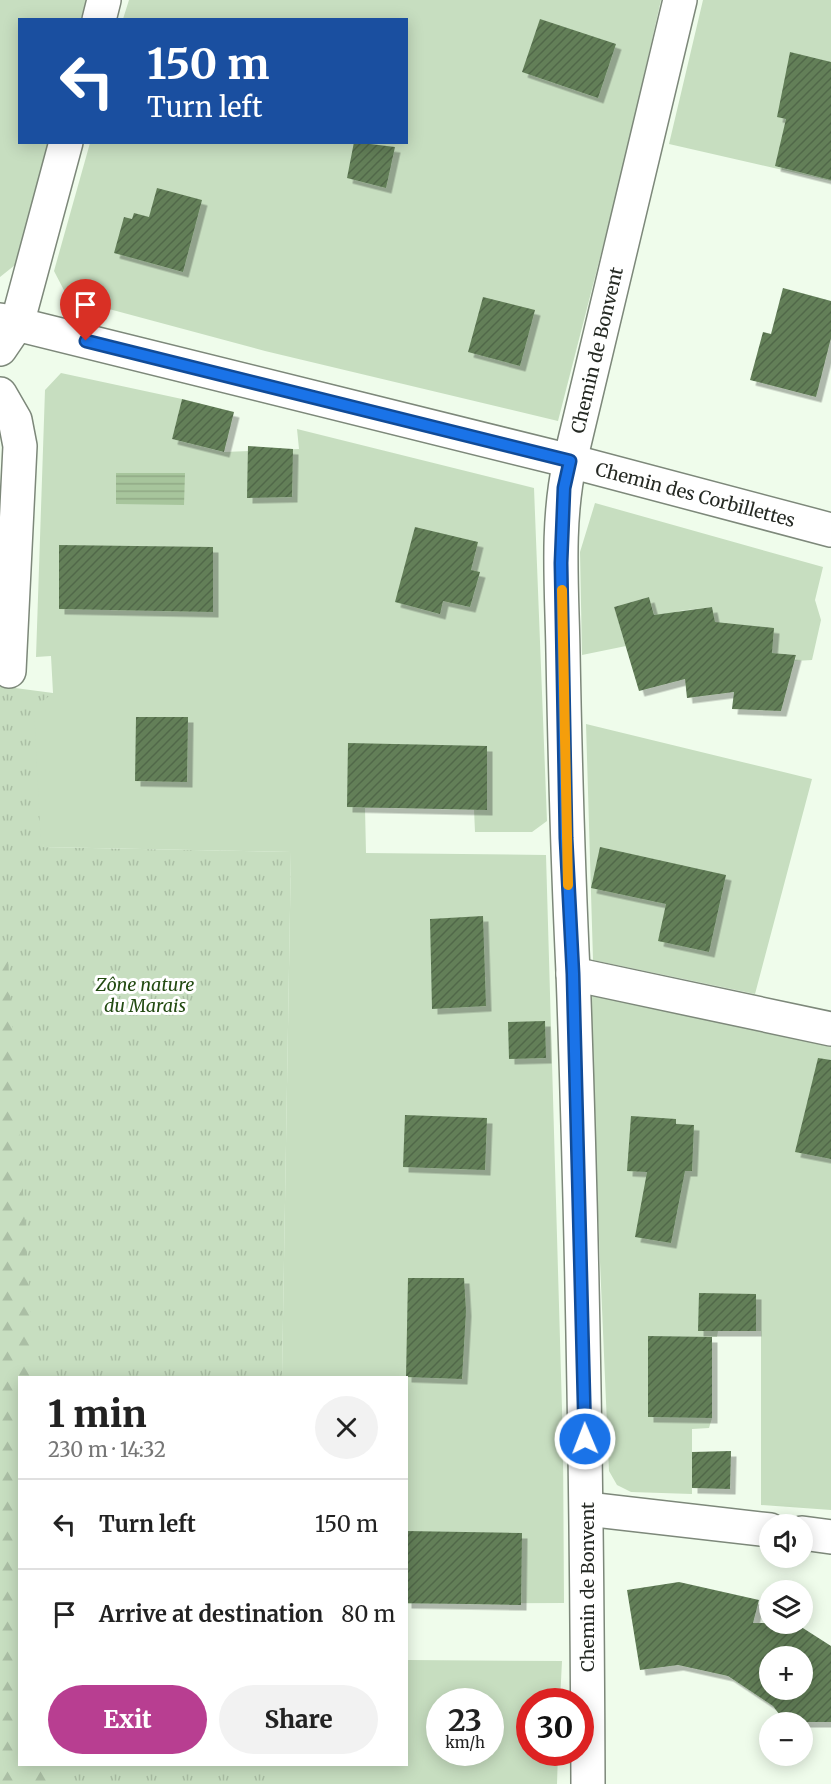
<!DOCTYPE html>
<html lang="en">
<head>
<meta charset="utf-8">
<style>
	body { margin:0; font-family:Merriweather,serif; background:#f2f2f2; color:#222; height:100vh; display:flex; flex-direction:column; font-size:22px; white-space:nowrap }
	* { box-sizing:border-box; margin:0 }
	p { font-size:20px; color:#767676 }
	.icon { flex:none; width:33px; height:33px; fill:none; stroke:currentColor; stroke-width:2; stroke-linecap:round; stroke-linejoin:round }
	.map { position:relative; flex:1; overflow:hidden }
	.side { position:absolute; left:18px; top:1376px; width:390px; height:390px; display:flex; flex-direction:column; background:#fff; border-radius:0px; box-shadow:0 3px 15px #0003 }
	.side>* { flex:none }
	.guide { position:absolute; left:18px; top:18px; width:390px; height:126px; border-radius:0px; box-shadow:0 3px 15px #0003; background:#1a4fa0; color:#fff; overflow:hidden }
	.tools { position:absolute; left:759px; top:1514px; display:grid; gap:12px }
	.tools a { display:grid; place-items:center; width:54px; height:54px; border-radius:50%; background:#fff; box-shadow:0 3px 15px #0003; font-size:30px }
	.speed { position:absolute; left:426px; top:1688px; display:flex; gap:12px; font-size:30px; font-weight:700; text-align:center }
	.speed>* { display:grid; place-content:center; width:78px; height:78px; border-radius:50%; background:#fff; box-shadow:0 3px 15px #0003; line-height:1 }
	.speed small { font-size:15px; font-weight:400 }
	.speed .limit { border:9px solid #d22; background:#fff; color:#111 }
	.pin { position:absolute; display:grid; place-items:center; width:51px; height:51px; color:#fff; margin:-62px -26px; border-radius:50% 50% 50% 0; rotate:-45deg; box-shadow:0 0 6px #0007 }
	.pin .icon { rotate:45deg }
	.me { position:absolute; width:66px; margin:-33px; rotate:359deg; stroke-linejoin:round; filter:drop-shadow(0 0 4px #0008) }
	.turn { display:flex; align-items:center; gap:21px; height:126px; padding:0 30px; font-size:27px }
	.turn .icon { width:78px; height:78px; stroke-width:2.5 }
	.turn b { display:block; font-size:42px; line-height:51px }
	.round { display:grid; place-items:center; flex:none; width:63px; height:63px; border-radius:32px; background:#f2f2f2 }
	.summary { display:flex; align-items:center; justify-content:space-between; height:102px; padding:0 30px }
	h1 { font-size:36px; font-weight:800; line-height:45px }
	.button { display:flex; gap:12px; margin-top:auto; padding:12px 30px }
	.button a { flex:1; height:69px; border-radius:36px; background:#b83e91; color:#fff; font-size:24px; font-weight:800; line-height:69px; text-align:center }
	.button a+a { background:#f2f2f2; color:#222 }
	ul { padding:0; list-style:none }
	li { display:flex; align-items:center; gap:18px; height:90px; padding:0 30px; border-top:2px solid #e0e0e0 }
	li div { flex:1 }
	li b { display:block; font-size:22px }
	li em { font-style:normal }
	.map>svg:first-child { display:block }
	.grass { fill:url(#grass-tufts) }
	.forest { fill:url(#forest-firs) }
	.garden { fill:#c7dec0; fill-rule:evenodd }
	.water { fill:url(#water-rules) }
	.building { fill:url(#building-hatch); fill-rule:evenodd; filter:url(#shadow) }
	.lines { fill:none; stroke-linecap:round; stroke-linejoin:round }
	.minor-casing { stroke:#7d887a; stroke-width:36 }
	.minor { stroke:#fff; stroke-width:33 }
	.route-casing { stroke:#114b97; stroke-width:15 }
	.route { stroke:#1a73e8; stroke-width:10 }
	.slow { stroke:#f59e0b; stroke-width:10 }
	.labels { text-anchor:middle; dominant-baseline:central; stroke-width:6; stroke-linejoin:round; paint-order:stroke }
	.street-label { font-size:18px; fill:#262a24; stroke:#fff }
	.park-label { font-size:18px; font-style:italic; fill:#234b12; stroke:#fff }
</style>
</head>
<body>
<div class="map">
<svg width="831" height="1784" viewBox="0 0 831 1784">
	<defs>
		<pattern id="grass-tufts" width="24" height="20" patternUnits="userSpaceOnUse" patternTransform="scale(1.5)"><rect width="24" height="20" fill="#c7dec0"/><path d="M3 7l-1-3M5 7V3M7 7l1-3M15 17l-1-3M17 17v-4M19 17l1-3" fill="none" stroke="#abbfa5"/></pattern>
		<pattern id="forest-firs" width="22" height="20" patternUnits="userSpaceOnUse" patternTransform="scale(1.5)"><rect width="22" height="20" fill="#c7dec0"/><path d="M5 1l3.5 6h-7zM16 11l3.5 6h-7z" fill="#abbfa5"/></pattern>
		<pattern id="water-rules" width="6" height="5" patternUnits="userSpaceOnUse" patternTransform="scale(1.5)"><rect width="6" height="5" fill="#a7c59c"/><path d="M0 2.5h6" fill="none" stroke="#90a986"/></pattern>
		<pattern id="building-hatch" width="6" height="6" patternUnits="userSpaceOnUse" patternTransform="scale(1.5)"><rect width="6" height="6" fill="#637f59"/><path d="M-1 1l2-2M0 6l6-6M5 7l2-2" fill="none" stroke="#516849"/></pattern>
		<filter id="shadow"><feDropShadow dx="5.5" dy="5.5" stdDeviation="0" flood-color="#0004"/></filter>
	</defs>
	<rect width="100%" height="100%" fill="#effceb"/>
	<path class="grass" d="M0,686L53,693L41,847L291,852L282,1377H20V1764H274V1784H0Z"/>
	<path class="forest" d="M0,954L8,959L35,1377H20V1764H60L62,1784H0Z"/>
	<path class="garden" d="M0,0H86L81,19L20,20V142L49,143L15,265L0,277Z
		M129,0H661L622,172L558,421L265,351L68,298L54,271L90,143L406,142V20L123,19Z
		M703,0H831V181L669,144Z
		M61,373L182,399L172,439L224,452L299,449L297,429L534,488L547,821L532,832H475L474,809L395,756V808H365L366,853L546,855L563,1444L564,1603L407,1604L406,1377H282L291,852L41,847L34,708L53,693L51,656L36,657L45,390Z
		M595,503L823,567L815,600L821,620L812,660L795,661L796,655L772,653L716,632L712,607L679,611L656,622L649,597L614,607L626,646L582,655L580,552Z
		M586,724L812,779L755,994L593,960Z
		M588,983L831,1038V1510L761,1505V1331H718L717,1337H712V1418L709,1428L692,1429V1494L631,1492L617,1485L609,1471Z
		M407,1660L562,1661L560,1701H530V1752H558L557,1784H274V1764H406ZM440,1701H490V1752H440Z"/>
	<path class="water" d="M116,473H185L184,505L116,504Z"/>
	<path class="building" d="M540,19L616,44L598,98L522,72Z
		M790,52L831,62V180L775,166L786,119L777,117Z
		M354,142L395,147L386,188L347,178Z
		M157,188L202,200L183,272L114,253L124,217L132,219L134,213L149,217Z
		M783,288L831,301V338L816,397L750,380L763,332L771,334Z
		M483,297L535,310L520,366L468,352Z
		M182,399L234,412L224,452L172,439Z
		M248,446L293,449L292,497L247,498Z
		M415,527L478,542L471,570L480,572L470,607L443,601L440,614L395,602Z
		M59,545L213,547V612L59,609Z
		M649,597L654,615L712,607L715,622L774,628L772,653L796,655L781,711L732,709L734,692L687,698L685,679L639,691L614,607Z
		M136,717H188L187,782L135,781Z
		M348,743L487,746V810L347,807Z
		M600,847L726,875L709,952L658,941L666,904L591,888Z
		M483,916L486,1006L432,1009L430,919Z
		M545,1021L546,1058L509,1059L508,1022Z
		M818,1058L831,1060V1159L795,1152Z
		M405,1115L487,1118L485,1170L403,1167Z
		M631,1116L676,1119V1124L694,1125L692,1171H685L671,1243L635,1237L647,1172L627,1171Z
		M408,1278H464L466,1311L462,1379L406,1377Z
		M699,1293L756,1294V1331H698Z
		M648,1336L712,1337V1418L648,1417Z
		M731,1451L730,1489L692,1488V1452Z
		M406,1531L522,1533L521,1605L406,1603Z
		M679,1582L759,1600L753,1623H795L831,1646V1722H785L773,1706L728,1676L678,1665L640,1670L627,1590ZM770,1656H802V1689H770Z"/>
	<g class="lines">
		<defs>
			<g id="minor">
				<path d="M99,20L104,0"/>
				<path id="s1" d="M0,320L570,461L831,530"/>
				<path d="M0,349L17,324L66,142"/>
				<path d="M0,394L15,420L20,446L9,671"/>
				<path d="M573,974L831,1029"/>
				<path d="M587,1509L770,1530"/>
				<path d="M802,1533L831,1537"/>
				<path id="s2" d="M588,1784C587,1514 583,1243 573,972C568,866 565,760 563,653C562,589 556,524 570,461L680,0"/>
			</g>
		</defs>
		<use href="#minor" class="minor-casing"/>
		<use href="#minor" class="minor"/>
	</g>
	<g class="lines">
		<defs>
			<path id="route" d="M86,341L570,461L564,488L561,563L566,838L573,974L585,1439"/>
		</defs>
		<use href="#route" class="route-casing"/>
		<use href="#route" class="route"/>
		<path class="slow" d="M562,590L568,885"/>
	</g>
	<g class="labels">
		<g class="street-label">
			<text stroke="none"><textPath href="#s2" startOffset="1438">Chemin de Bonvent</textPath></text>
			<text stroke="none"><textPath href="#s1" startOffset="717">Chemin des Corbillettes</textPath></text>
			<text transform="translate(587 1587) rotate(-90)">Chemin de Bonvent</text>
		</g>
		<g class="park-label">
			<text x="145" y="984">Zône nature<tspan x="145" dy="21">du Marais</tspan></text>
		</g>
	</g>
</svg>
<div class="tools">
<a><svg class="icon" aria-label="sound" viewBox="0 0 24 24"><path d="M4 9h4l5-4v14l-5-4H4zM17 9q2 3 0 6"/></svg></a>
<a><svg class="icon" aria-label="layers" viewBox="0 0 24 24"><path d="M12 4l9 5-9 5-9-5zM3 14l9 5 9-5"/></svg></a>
<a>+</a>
<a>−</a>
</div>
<div class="speed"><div>23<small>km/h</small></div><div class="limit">30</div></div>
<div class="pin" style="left:86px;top:341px;background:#d93025"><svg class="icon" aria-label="arrive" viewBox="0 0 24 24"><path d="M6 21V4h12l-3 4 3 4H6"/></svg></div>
<svg class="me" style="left:585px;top:1439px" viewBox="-20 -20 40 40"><circle r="17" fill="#1a73e8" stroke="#fff" stroke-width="3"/><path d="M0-11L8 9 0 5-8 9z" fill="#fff"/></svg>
<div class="guide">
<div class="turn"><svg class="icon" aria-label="left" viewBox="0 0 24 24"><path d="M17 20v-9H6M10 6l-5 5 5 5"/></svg><div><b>150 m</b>Turn left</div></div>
</div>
<section class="side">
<div class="summary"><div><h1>1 min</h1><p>230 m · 14:32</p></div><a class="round"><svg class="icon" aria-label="close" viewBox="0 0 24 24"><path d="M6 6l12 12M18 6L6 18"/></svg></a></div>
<ul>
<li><svg class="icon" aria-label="left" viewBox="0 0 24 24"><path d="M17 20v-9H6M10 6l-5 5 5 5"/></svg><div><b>Turn left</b></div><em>150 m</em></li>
<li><svg class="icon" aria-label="arrive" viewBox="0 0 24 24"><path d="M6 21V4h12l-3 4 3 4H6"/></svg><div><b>Arrive at destination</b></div><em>80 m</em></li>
</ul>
<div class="button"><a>Exit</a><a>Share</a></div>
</section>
</div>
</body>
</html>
